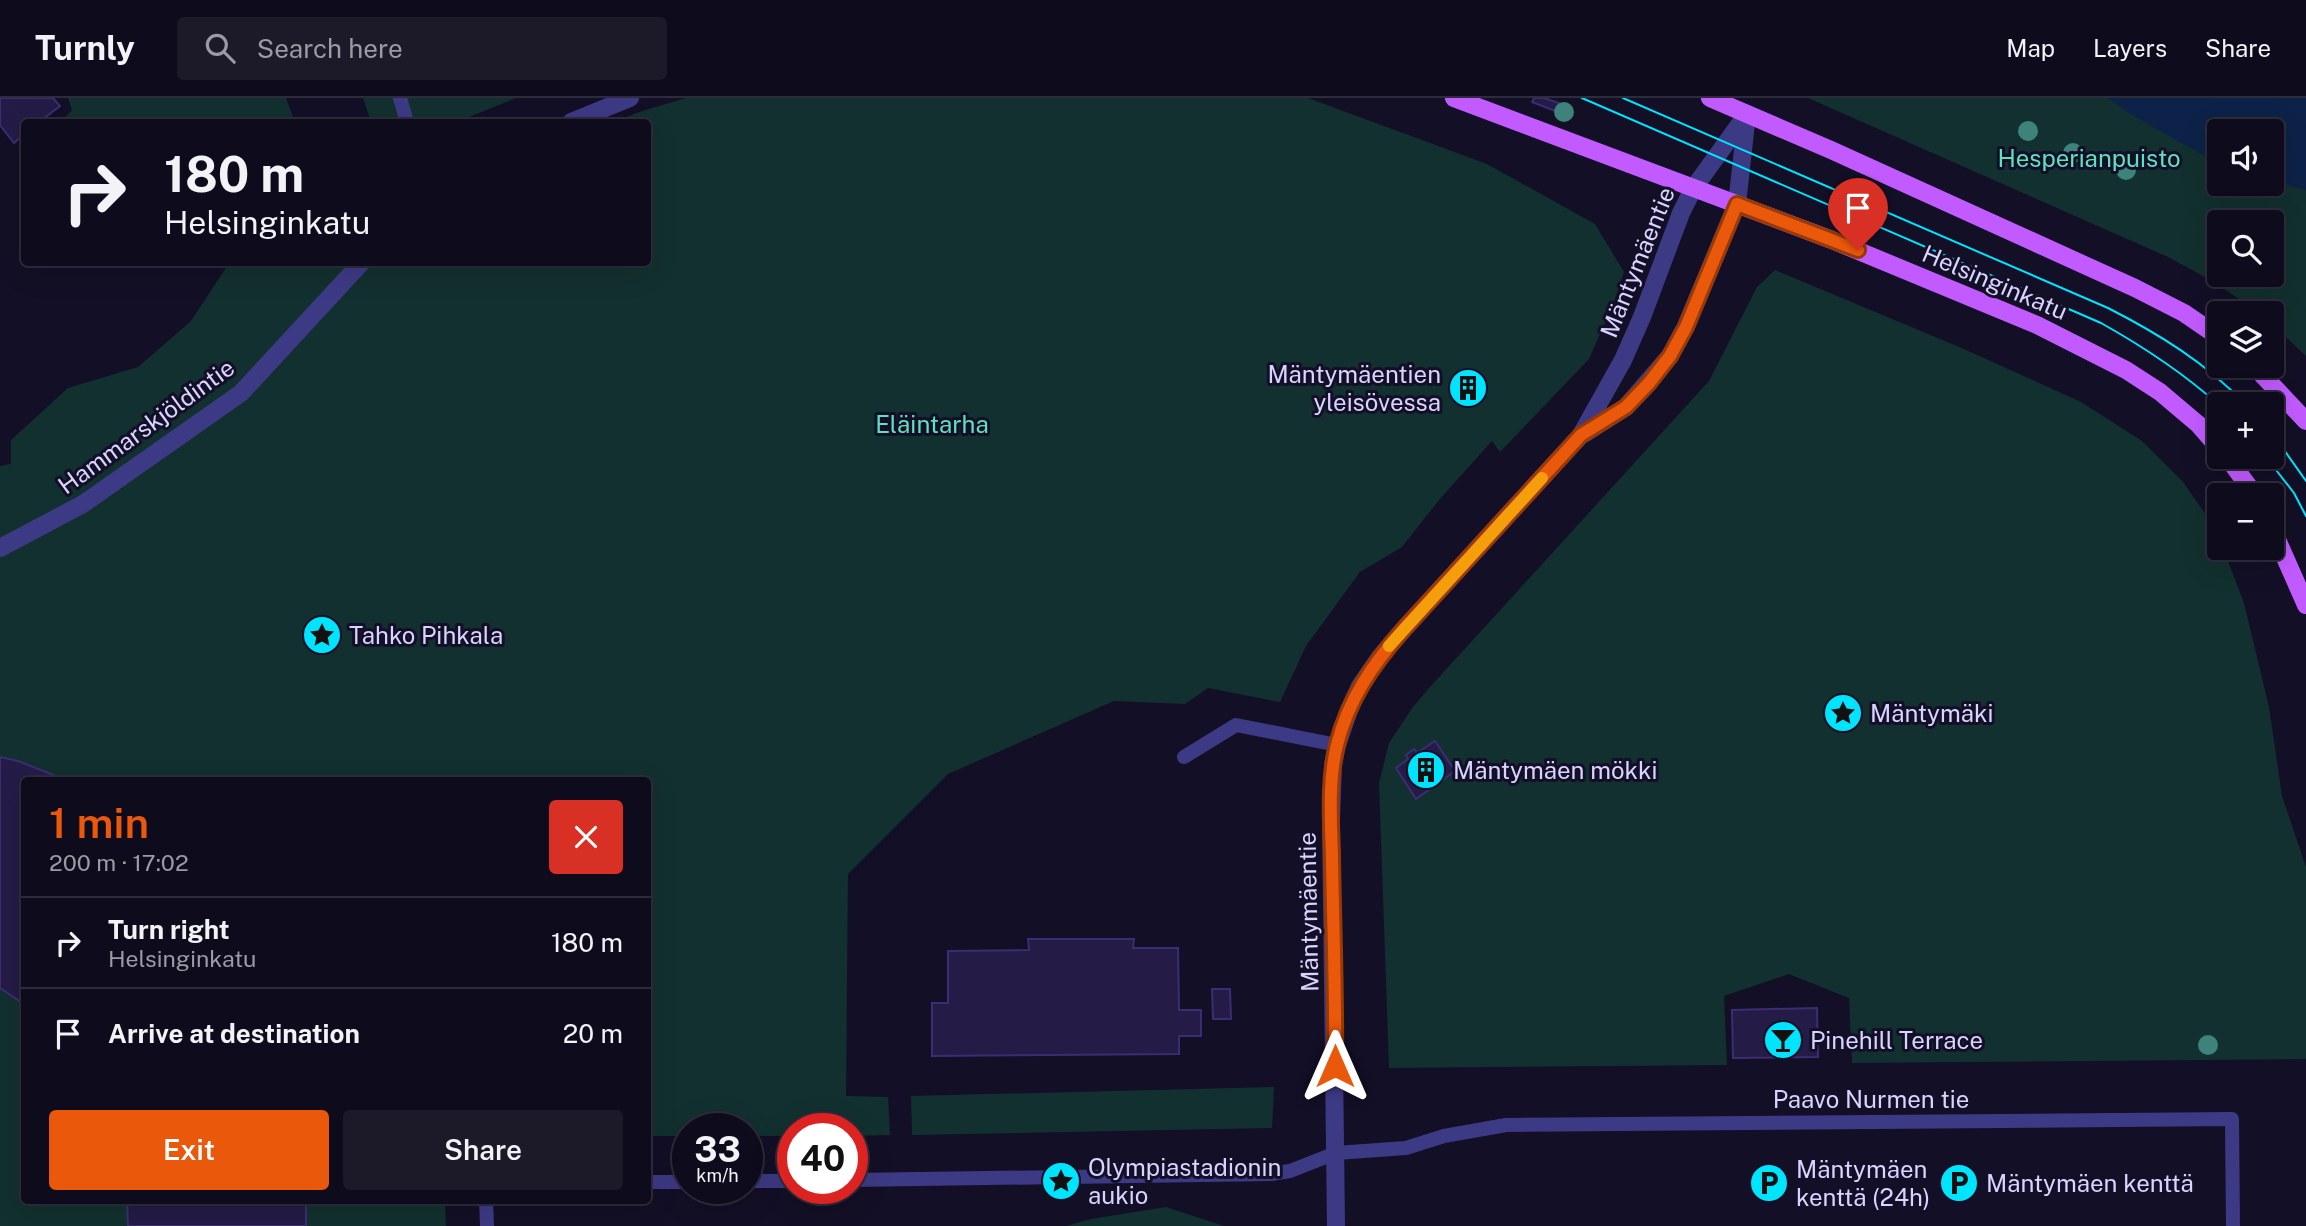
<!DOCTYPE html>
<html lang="en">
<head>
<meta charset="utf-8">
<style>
	body { margin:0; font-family:"Public Sans",sans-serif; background:#1c1929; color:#f1f3f6; height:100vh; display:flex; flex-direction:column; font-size:26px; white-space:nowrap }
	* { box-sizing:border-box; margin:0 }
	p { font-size:23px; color:#9b9ba3 }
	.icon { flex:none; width:38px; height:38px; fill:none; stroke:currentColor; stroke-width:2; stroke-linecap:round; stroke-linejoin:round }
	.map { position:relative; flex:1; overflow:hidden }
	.panel { position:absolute; left:21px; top:679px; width:630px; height:427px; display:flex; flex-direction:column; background:#0e0b1c; border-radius:7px; box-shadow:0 7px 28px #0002,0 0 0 2px #2e2b3b }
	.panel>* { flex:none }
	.top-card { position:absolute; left:21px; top:21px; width:630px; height:147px; border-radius:7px; box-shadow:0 7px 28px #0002,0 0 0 2px #2e2b3b; background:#0e0b1c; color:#f1f3f6; overflow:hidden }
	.buttons { position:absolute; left:2207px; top:21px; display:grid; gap:14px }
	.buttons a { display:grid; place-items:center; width:77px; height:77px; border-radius:7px; background:#0e0b1c; box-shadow:0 7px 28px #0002,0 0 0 2px #2e2b3b; font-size:35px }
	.speed { position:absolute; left:672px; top:1015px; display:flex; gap:14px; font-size:35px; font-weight:700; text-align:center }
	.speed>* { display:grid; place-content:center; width:91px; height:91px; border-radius:50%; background:#0e0b1c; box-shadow:0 7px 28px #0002,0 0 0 2px #2e2b3b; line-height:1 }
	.speed small { font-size:18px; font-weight:400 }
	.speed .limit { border:10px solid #d22; background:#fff; color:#111 }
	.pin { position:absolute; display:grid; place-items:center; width:60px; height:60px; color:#fff; margin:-72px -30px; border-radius:50% 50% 50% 0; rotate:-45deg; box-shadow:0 0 7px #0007 }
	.pin .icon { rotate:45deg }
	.me { position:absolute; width:77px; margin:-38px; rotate:0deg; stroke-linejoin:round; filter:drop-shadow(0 0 5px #0008) }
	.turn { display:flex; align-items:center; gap:24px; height:147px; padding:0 28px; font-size:32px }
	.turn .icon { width:91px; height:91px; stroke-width:2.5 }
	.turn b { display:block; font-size:49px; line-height:60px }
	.round { display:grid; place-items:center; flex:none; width:74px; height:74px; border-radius:7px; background:#1c1929 }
	.overview { display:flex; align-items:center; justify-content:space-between; height:119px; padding:0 28px }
	h1 { font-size:42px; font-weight:600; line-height:52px; color:#ea580c }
	.primary-button { display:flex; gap:14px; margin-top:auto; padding:14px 28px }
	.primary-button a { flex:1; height:80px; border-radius:7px; background:#ea580c; color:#fff; font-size:28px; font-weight:600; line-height:80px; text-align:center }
	.primary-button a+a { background:#1c1929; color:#f1f3f6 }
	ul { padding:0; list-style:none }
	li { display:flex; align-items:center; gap:21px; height:91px; padding:0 28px; border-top:2px solid #2e2b3b }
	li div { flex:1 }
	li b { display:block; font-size:26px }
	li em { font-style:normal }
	header { display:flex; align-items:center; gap:42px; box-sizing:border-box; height:98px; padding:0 35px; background:#0e0b1c; border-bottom:2px solid #2e2b3b }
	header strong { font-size:33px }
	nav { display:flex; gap:38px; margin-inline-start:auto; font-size:24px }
	.search { width:490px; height:63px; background:#1c1929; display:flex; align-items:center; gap:18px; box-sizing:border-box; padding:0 24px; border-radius:7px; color:#9b9ba3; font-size:26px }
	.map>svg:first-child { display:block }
	.green { fill:#12302f; fill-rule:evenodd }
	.water { fill:#0c2248 }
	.building { fill:#241b47; stroke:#3b2d73; stroke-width:2 }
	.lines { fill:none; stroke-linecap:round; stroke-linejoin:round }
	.service { stroke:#3d3a85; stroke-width:14 }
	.minor { stroke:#3d3a85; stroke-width:18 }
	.tertiary { stroke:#3d3a85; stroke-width:18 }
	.primary { stroke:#c25bff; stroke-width:18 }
	.tram { stroke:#00e5ff; stroke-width:2 }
	.tree { fill:#3d827b }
	.route-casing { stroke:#983908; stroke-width:18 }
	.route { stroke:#ea580c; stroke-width:12 }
	.slow { stroke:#f59e0b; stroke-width:12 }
	.labels { text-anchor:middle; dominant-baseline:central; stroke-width:6; stroke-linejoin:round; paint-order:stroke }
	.park-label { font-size:24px; fill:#5fe0c0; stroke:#130f26 }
	.street-label { font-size:24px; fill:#d9d4ff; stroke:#130f26 }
	.poi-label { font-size:24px; fill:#d9d4ff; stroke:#130f26; text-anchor:start }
</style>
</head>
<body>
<header>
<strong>Turnly</strong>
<div class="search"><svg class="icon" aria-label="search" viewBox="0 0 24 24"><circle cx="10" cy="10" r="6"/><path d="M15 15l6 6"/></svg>Search here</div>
<nav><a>Map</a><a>Layers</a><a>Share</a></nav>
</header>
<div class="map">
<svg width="2306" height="1128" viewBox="0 0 2306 1128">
	<rect width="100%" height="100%" fill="#130f26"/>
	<path class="green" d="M68,0H286L295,24H61L72,12Z
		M363,0H516L457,24H371Z
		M686,0H1308L1487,66L1595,126L1624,174L1614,204L1589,261L1500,354L1492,343L1439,402L1402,449L1360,474L1306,548L1280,604L1208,590L1185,606L1114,603L948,676L848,776L846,998L888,999L890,1037L852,1038V1031H793V1038H747V1031H688V1038H648V682H24V1102L445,1103L446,1128H0V368L11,366V342L68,290L138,269L191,223L229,165L648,164V24H613L642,13Z
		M1808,0H2172L2219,41V86H2272V42L2306,56V258L2272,226V215H2260L2212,183L2168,159ZM2219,124H2272V177H2219Z
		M1775,172L1964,251L2081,304L2142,343L2183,384L2218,434L2219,450H2223L2244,505L2269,609L2282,698L2306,769V961L1852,965L1849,900L1789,876L1724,898L1727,967L1389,970L1379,685L1389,645L1413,609L1430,589L1709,283L1757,189Z
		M1274,989L1272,1030L912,1037L911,998Z
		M1166,1109L1224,1128H1066L1091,1121Z"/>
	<path class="water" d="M2108,0H2306V92L2272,83V33H2219V66L2127,14Z"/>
	<path class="building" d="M0,0H53L60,8L39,24H24V36L14,45L0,27Z
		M1534,0H1544L1559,5L1555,13L1532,4Z
		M1461,279L1481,286L1475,305L1454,298Z
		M1435,643L1455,673L1416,701L1396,670L1408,661L1406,657L1414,651L1417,655Z
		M0,659L18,663L66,682H24V906L0,890Z
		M1028,841H1134L1133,850H1178L1179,912H1201V938H1179V956L932,958V905H948V853L1029,852Z
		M1212,891H1230L1231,921H1213Z
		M1817,910L1818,959L1733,960L1732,912Z
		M127,1102H306V1128H128Z"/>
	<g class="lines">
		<path class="service" d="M400,0L407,24
			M1184,659L1236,627L1337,647
			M852,1082L1271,1076L1290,1073L1336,1055L1406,1050L1444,1038L1506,1027L2232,1021L2233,1128
			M747,1083H793
			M648,1084H688
			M486,1102L487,1128"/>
		<path class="minor" d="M571,24L630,0
			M0,450L83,406L241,295L362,164"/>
		<path class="tertiary" d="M1584,336L1626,309L1670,258L1686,228L1737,106L1747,16
			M1336,1128L1331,723L1333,667L1337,647L1349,612L1360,588L1380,559L1403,532L1581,337L1623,262L1642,219L1681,115L1693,91L1747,16"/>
		<path class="primary" d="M1454,0L1832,142L2037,227L2126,272L2160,294L2199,327L2219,350
			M1710,0L1831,52L2135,190L2184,215L2219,239
			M2254,268L2306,323
			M2227,359L2255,397
			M2272,430L2306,507"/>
		<path class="tram" d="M1582,0L2101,225C2144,249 2182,274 2219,307
			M1623,0L2108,210C2159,236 2206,265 2245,306
			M2272,335L2306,383
			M2266,359L2294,395L2306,418"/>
	</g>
	<g class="tree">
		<circle cx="1564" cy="14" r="10"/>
		<circle cx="2028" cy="33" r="10"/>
		<circle cx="2073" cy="55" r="10"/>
		<circle cx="2126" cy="72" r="10"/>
		<circle cx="2208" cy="947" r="10"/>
	</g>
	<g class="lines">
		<defs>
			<path id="route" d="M1335,968C1336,898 1333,829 1332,759C1331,723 1328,682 1337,647C1348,602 1373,566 1403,532L1581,337L1626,309L1649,285L1670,258L1686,229L1737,106L1858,152"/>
		</defs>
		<use href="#route" class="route-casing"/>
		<use href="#route" class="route"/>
		<path class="slow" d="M1389,548L1542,380"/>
	</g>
	<defs>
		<symbol id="building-disc" viewBox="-11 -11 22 22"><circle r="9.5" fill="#00e5ff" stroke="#130f26"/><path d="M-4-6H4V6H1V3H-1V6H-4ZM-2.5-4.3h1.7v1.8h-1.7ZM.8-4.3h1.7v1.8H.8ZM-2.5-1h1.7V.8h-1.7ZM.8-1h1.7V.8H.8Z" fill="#111"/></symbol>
		<symbol id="sight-disc" viewBox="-11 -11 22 22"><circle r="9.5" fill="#00e5ff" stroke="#130f26"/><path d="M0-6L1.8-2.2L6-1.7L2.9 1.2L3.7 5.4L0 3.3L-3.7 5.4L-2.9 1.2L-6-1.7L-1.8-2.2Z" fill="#111"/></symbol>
		<symbol id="bar-disc" viewBox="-11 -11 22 22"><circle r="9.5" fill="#00e5ff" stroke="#130f26"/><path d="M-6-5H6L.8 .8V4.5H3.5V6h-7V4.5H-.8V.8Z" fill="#111"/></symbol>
		<symbol id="parking-disc" viewBox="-11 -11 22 22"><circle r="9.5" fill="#00e5ff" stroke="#130f26"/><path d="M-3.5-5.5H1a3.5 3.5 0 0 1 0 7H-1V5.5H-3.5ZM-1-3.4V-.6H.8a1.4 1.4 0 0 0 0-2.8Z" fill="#111"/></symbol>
	</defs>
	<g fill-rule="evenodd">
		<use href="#building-disc" x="1446" y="268" width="44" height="44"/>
		<use href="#sight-disc" x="300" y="515" width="44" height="44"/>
		<use href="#sight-disc" x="1821" y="593" width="44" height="44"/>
		<use href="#building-disc" x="1404" y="650" width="44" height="44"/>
		<use href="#bar-disc" x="1761" y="920" width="44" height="44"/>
		<use href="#sight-disc" x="1039" y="1061" width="44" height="44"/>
		<use href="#parking-disc" x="1747" y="1063" width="44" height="44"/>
		<use href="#parking-disc" x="1937" y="1063" width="44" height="44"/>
	</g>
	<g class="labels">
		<g class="park-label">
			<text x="2089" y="60">Hesperianpuisto</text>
			<text x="932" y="326">Eläintarha</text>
		</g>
		<g class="street-label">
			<text transform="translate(1637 164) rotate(-68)">Mäntymäentie</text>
			<text transform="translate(1995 184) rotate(23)">Helsinginkatu</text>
			<text transform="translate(146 328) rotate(-36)">Hammarskjöldintie</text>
			<text transform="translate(1308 814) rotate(-91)">Mäntymäentie</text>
			<text x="1871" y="1001">Paavo Nurmen tie</text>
		</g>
		<g class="poi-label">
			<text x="1441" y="276" text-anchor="end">Mäntymäentien<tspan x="1441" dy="28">yleisövessa</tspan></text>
			<text x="349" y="537">Tahko Pihkala</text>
			<text x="1870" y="615">Mäntymäki</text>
			<text x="1453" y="672">Mäntymäen mökki</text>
			<text x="1810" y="942">Pinehill Terrace</text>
			<text x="1088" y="1069">Olympiastadionin<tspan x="1088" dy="28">aukio</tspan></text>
			<text x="1796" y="1071">Mäntymäen<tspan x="1796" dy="28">kenttä (24h)</tspan></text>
			<text x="1986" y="1085">Mäntymäen kenttä</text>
		</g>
	</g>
</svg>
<div class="buttons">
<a><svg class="icon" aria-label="sound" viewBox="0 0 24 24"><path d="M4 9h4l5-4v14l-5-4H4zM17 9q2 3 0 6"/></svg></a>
<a><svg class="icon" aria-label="search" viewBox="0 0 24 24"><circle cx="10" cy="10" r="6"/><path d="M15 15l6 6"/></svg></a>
<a><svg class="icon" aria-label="layers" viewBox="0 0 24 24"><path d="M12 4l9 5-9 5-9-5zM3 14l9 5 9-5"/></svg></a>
<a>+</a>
<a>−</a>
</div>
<div class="speed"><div>33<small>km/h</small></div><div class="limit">40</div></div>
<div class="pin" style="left:1858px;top:152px;background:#d93025"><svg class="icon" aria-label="arrive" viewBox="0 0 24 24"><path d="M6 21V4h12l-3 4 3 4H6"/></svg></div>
<svg class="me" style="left:1335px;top:968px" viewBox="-20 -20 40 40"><path d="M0-17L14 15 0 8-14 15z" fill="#ea580c" stroke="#fff" stroke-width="4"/></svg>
<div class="top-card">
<div class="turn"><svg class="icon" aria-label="right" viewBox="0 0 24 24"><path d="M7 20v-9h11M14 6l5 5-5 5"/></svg><div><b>180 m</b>Helsinginkatu</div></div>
</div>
<section class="panel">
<div class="overview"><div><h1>1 min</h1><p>200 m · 17:02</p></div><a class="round" style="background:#d93025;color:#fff"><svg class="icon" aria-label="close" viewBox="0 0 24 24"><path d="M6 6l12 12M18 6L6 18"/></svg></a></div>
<ul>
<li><svg class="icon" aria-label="right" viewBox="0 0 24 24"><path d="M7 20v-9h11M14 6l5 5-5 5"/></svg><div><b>Turn right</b><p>Helsinginkatu</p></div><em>180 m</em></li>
<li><svg class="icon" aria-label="arrive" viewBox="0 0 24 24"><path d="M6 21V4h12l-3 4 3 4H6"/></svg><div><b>Arrive at destination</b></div><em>20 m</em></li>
</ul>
<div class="primary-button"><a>Exit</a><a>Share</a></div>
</section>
</div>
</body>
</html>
